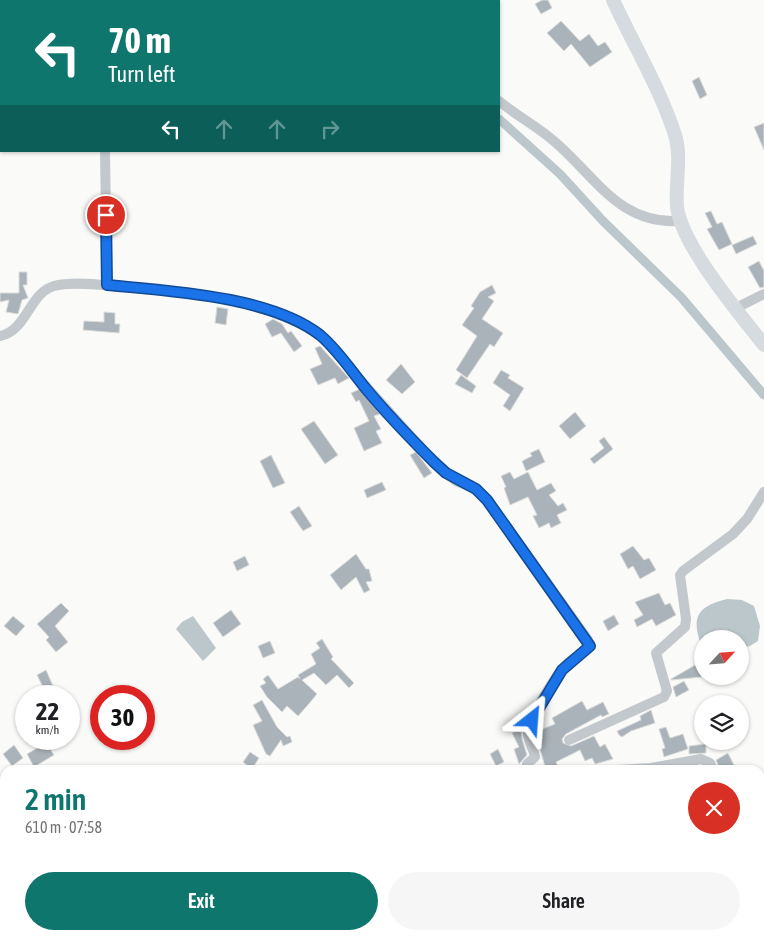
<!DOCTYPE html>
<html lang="en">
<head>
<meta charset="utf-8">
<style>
	body { margin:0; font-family:"Asap Condensed",sans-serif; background:#f6f6f6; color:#202124; height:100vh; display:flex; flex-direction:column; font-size:19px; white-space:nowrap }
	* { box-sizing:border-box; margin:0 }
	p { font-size:16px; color:#757577 }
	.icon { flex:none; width:28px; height:28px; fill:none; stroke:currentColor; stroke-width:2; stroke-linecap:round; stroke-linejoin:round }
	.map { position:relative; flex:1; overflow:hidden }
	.side { position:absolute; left:0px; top:765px; width:765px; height:175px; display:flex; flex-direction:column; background:#fff; border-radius:15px 15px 0 0; box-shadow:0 1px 4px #0004 }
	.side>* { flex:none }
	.guide { position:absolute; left:0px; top:0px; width:500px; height:152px; box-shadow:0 1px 4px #0004; background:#0f766e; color:#fff; overflow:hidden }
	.needle { width:32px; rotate:64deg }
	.fabs { position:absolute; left:694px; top:630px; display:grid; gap:10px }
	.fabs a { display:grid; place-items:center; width:55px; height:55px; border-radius:50%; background:#fff; box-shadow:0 1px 4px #0004; font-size:25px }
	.speed { position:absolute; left:15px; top:685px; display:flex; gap:10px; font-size:25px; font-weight:700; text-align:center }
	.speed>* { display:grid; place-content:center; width:65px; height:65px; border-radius:50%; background:#fff; box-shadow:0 1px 4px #0004; line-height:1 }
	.speed small { font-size:12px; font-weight:400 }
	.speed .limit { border:8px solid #d22; background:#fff; color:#111 }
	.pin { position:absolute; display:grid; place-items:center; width:42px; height:42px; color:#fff; margin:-21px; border:2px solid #fff; border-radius:50%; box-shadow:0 1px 5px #0007 }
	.me { position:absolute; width:55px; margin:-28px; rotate:28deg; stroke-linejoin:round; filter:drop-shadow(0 0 4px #0008) }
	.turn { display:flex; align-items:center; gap:18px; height:105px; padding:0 25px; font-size:22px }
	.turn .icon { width:65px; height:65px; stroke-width:2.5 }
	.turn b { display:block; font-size:35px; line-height:42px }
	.lanes { display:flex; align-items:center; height:48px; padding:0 25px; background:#0003; justify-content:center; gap:25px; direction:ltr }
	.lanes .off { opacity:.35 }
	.round { display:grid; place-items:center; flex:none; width:52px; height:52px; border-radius:26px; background:#f6f6f6 }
	.head { display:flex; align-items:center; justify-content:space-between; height:85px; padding:0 25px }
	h1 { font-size:30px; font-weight:600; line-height:38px; color:#0f766e }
	.action { display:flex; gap:10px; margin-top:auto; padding:10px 25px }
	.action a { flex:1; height:58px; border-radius:30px; background:#0f766e; color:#fff; font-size:20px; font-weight:600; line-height:58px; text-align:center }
	.action a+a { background:#f6f6f6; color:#202124 }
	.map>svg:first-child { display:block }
	.water { fill:#bbc7cb }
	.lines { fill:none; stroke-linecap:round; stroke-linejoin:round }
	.canal { stroke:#bbc7cb; stroke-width:9 }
	.building { fill:#aab3b9; stroke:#dcdcda }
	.path { stroke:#bbbfc2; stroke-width:2; stroke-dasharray:2.5 2.5; stroke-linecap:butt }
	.minor { stroke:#c3c8cc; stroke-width:10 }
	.secondary { stroke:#d6dbdf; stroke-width:14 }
	.route-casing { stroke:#114b97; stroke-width:12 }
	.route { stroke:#1a73e8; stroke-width:9 }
</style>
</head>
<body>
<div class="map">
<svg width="764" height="940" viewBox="0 0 764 940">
	<rect width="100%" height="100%" fill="#fafaf8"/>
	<path class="water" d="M727,599L742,600L754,606L760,626L758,641L750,646L740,648V639H702V647C690,617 698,606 727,599Z
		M193,616L216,648L203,661L176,629L182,622Z"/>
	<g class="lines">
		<path class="canal" d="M271,0L277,1
			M499,119L560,174L603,221L681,297L764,395"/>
	</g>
	<path class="building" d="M542,0H548L552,8L541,14L535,4Z
		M561,21L580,41L589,34L598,46L605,42L612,52L590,67L571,44L564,51L547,33Z
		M699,77L707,95L700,99L692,81Z
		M764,123V150L754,127Z
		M711,211L717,224L722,222L732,244L719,250L707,229L712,227L705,213Z
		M753,236L757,244L736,254L732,245Z
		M759,261L764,271V287L760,288L748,267Z
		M19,272H27V285H23L28,298L22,300L18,314L6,312L9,300L0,302V293H19Z
		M492,285L496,293L488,297L494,301L482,319L503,333L494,347L490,344L467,378L456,370L477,336L462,325L474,308L471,306L480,292Z
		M217,307L228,309L226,325L215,323Z
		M104,312L115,313V324H120L119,333L83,330L84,321L104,322Z
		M273,319L282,324L288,333L291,331L302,346L294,352L281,333L272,337L265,324Z
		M320,346L349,378L338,384L335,378L318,385L310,369L322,364L315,348Z
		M401,364L415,382L402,394L386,380Z
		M501,370L510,375L508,378L524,388L510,411L503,406L510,395L493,383Z
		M461,375L476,386L472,393L455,384Z
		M360,389L380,414L374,416L381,429L376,431L382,443L364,451L354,428L369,421L359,400L356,402L351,393Z
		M575,412L586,426L570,439L559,426Z
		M314,421L338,455L325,464L301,429Z
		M604,437L613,449L594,464L590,459L604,448L599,441Z
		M539,449L545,462L526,471L522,461L532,456L530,453Z
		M416,452L432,473L424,478L410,455Z
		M271,455L285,483L273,488L260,461Z
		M510,472L514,479L528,472L537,490L551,483L556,491L549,495L558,506L563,503L567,510L557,515L561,523L551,528L549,523L539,528L533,516L537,515L528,497L510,505L504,488L506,487L501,476Z
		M382,482L386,490L367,498L364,490Z
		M299,506L312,526L303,531L290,512Z
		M633,546L644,560L649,558L656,570L640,579L633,566L628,569L620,554Z
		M356,554L366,569H369L372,581L366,582L370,590L364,593L356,577L341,590L330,575Z
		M245,556L249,565L237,571L233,562Z
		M659,593L665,605L670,603L676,615L656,626L652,619L637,627L634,620L643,615L635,602Z
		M61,603L69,611L55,626L68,642L56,652L46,640L49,637L37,624Z
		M231,610L241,624L223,637L213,623Z
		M614,615L619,624L608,631L603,621Z
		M13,616L25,626L16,636L4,626Z
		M322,639L333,657L331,659L354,683L349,688L337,675L326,685L314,673L302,680L317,694L307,706L298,716L287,706L282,712L267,697L260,686L266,683L263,679L268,675L278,689L298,677L300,679L298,675L316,664L311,654L320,648L316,643Z
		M270,641L275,653L263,658L258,646Z
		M702,661V677L671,680V679Z
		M46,670L53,686L45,691L37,675Z
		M684,681L689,690L676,697L673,687Z
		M262,700L277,727L287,737L290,736L292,742L283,746L281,740L270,756L266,754L253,725L262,721L253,705Z
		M582,701L587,710L603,702L609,714L602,717L601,715L566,734L562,739L563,743L571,746L594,736L600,747L605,744L613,759L595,764L592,758L585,761L580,750L556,762L558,766L546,770L535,732L555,724L552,718Z
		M651,710L655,723L631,731L622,737L619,735L617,731L641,720L640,716Z
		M666,727L670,738L683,734L688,749L664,757L662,749L665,748L659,729Z
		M521,729L522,739L527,755L519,764L514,749L519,747L512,733Z
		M46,743L54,755L34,767L27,754Z
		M706,744V753L689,754V746Z
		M14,745L23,758L12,766L3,754Z
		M498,749L504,762L496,766L490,754Z
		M250,752L259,758L252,769L243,762Z
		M728,753L734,765L730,767L732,770H720L716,760Z"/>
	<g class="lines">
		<path class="path" d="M760,918L764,916
			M564,940L577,935
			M738,940L741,935"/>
		<path class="minor" d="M333,0L335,1
			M114,1V0
			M499,101C517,116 538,127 555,142C596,177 619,225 681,221
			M105,151L107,285
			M736,308L764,294
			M0,336C27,331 29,293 54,286C72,281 104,285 122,287C189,293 263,298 320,335L434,462L456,481L476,489L487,499L588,640L590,646C585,653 576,656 569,662C557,673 530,715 528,732C527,740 534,749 535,757L527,764L526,770
			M569,740L664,697L667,691L656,653L685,627L686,619L680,575L683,571L733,534L747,519L764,492
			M618,770L651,768L701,759L710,763L713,770
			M760,848L764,855
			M397,935L400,940"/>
		<path class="secondary" d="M613,0C633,44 660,88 675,135C682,157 675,184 677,207C682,246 739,313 764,345"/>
	</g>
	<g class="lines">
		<defs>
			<path id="route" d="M106,215L107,285C169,291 270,296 320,335C338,350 352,372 367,390C388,415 411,439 434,462L446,473L476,489L487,500L590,646L562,670L532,720"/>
		</defs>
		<use href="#route" class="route-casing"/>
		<use href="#route" class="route"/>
	</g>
</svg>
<div class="fabs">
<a><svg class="needle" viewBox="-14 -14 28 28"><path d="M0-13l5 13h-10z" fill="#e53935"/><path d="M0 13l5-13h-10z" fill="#757577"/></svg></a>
<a><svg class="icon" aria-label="layers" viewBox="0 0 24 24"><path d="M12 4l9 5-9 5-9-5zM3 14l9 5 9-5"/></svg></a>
</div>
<div class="speed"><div>22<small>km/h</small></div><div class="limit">30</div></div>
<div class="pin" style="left:106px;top:215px;background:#d93025"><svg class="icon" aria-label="arrive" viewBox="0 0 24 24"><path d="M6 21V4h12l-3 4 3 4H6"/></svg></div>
<svg class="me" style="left:532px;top:720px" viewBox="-20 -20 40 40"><path d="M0-17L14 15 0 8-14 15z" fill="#1a73e8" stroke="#fff" stroke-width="4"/></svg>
<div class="guide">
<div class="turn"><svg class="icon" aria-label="left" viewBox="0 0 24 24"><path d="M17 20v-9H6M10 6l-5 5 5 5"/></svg><div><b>70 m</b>Turn left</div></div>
<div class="lanes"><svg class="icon" aria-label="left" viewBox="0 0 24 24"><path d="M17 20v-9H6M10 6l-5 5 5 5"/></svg><svg class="icon off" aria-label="ahead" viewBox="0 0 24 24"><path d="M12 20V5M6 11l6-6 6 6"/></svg><svg class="icon off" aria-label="ahead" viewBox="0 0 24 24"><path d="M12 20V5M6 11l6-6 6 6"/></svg><svg class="icon off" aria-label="right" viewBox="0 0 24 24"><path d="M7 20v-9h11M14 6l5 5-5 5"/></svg></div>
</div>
<section class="side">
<div class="head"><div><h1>2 min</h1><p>610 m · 07:58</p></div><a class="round" style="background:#d93025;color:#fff"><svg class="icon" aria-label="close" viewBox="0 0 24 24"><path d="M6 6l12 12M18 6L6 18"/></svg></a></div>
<div class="action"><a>Exit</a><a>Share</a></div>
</section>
</div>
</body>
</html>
